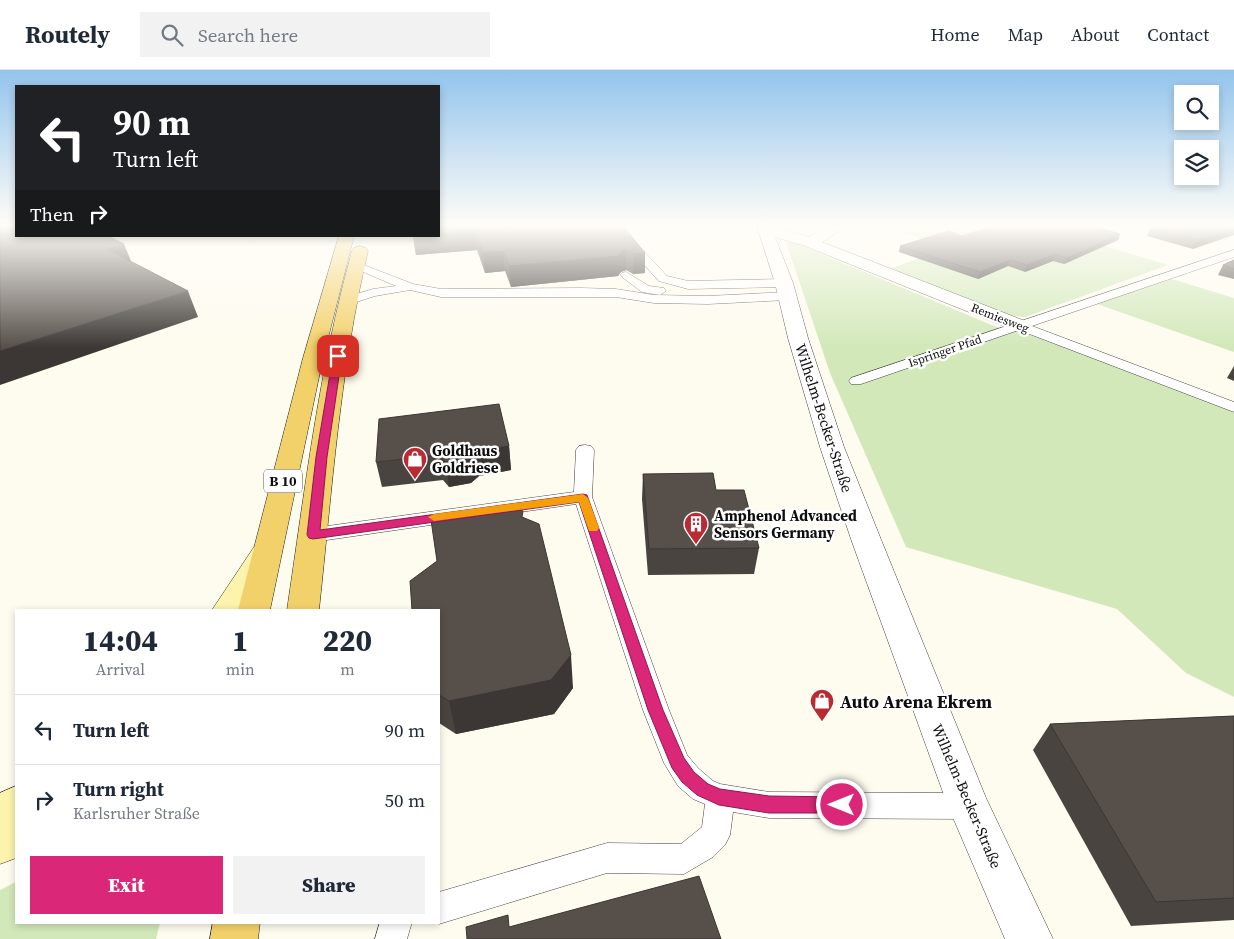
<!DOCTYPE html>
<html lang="en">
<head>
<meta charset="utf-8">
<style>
	body { margin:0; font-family:"Source Serif 4",serif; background:#f2f2f3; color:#1f2937; height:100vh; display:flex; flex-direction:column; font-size:19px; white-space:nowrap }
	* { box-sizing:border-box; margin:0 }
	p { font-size:16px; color:#747a83 }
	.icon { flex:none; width:28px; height:28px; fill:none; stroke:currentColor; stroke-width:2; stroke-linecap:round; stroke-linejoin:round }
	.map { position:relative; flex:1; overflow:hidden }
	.panel { position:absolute; left:15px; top:539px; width:425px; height:315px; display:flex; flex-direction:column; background:#fff; border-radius:0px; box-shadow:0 2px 8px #0003 }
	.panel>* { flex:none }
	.banner { position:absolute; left:15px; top:15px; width:425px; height:152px; border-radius:0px; box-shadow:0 2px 8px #0003; background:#202124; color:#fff; overflow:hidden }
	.buttons { position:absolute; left:1174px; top:15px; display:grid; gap:10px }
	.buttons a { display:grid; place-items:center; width:45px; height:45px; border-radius:0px; background:#fff; box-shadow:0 2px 8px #0003; font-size:25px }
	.pin { position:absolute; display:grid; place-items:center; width:42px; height:42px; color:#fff; margin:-21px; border-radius:10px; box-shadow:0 2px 8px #0006 }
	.me { position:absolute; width:55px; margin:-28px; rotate:270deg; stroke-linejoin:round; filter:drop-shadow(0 0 4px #0008) }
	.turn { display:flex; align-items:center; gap:18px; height:105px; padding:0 15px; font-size:22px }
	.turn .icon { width:65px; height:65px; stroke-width:2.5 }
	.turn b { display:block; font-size:35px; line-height:42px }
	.then { display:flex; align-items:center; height:48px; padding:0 15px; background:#0003; gap:10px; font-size:19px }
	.eta { display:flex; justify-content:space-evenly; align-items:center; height:85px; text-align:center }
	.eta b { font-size:30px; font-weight:800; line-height:35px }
	.action { display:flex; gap:10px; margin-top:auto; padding:10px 15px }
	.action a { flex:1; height:58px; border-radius:0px; background:#db2777; color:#fff; font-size:20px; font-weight:800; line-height:58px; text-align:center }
	.action a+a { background:#f2f2f3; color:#1f2937 }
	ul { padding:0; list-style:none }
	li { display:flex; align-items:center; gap:15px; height:70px; padding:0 15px; border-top:1px solid #e0e1e3 }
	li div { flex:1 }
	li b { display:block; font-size:19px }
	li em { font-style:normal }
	header { display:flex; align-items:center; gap:30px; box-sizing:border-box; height:70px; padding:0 25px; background:#fff; border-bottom:1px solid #e0e1e3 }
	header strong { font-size:24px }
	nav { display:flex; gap:28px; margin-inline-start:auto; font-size:18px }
	.search { width:350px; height:45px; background:#f2f2f3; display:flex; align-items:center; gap:12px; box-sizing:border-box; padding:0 18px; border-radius:0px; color:#747a83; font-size:19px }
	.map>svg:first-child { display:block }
	.green { fill:#d2e8b9 }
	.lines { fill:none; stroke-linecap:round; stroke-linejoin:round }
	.service-casing { stroke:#414141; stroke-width:1 }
	.minor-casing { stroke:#414141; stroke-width:1 }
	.secondary-casing { stroke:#303030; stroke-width:1 }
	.primary-casing { stroke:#1f1f1f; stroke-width:1 }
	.service { fill:#fff; fill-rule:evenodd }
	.minor { fill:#fff; fill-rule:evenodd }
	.secondary { fill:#fcf3ac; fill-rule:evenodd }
	.primary { fill:#f3d16a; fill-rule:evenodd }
	.wall { fill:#4a4440 }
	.shaded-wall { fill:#3c3734 }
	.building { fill:#564f4a; stroke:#3c3734 }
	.route { fill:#db2777; stroke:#8e194d }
	.slow { fill:#f59e0b }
	.labels { text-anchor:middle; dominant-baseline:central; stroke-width:5; stroke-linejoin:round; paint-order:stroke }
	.far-street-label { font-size:12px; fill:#0e0e0e; stroke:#fff }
	.shield { fill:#fff; stroke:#565656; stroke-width:1 }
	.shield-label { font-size:14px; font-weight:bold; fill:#0e0e0e }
	.street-label { font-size:15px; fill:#0e0e0e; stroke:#fff }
	.poi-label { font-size:15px; font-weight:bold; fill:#0e0e0e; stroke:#fff; text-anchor:start }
	.near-poi-label { font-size:18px; font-weight:bold; fill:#0e0e0e; stroke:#fff; text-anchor:start }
</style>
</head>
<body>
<header>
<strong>Routely</strong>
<div class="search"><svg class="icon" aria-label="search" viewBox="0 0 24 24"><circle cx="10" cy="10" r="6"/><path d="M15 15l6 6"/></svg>Search here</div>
<nav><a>Home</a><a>Map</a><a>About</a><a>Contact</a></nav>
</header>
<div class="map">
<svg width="1234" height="869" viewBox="0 0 1234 869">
	<rect width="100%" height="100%" fill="#fefbef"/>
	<path class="green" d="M885,156H1037L1168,195L1025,247L1005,245L887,200L947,178Z
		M785,169L1004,260L1018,255L1234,340V627L1186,603L1117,539L906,477L830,303Z
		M1172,209L1234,228V282L1097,234Z
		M16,812V852L160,853L156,869H0V820Z"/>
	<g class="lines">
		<defs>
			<path id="service" d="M609,156H620L667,206L688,211L784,209L790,213L784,217L688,219L659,211Z
				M1234,180V187L1032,256L1234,332V342L1019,260L861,314H851L849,311L851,308Z
				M356,192L413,214L441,219L580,218L616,219L654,225L708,226L787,222L793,226L787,230L708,234L654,233L616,227H441L410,220L375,226L347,235L343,234L341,231L343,228L373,219L396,216L352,197L350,195Z
				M626,202L649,216L664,218L666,221L660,225L642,222L622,207L620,205L622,203Z
				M585,375L591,376L594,380L592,427L669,640L687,685L698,698L713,711L720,714L769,722L969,723L979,727L983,736L979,745L969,749L769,748L733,742L730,765L725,775L713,787L684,804L607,803L439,854L436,852H439V822L607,773L681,774L702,757L705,734L693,729L678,716L664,693L643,640L576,434L313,472L306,470L303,465L306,460L313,458L574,422L576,380L579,376Z
				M380,852H412L407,869H375Z"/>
			<path id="minor" d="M757,156L783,159L809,167L828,156H846L822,172L1025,251L1028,255L1025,259L1018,261L1011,259L805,176L775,167L793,213L808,268L844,377L882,472L986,728L1053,869H1005L948,736L852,472L820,377L788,268L775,213Z"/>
			<path id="secondary" d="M265,474L276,477L280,484L245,540H212L254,477Z
				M16,716V788L0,794V723Z"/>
			<path id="primary" d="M339,166H354L323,288L270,540H238L303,288Z
				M360,176L366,178L368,181C340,299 332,420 319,540H287C305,420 319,298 352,181L354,178Z
				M213,852H260L258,869H210Z"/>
		</defs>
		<use href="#service" class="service-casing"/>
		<use href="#minor" class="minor-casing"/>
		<use href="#secondary" class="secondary-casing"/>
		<use href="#primary" class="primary-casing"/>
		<use href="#service" class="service"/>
		<use href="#minor" class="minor"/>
		<use href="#secondary" class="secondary"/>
		<use href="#primary" class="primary"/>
	</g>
	<path class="wall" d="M439,156L645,183V203L633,204L626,200L621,202L618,206L511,217L505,201L485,203L477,180L416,185L413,166Z
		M1234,156L1193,179L1147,166L1150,158Z
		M1120,164L1118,170L1064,194L1053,191L1025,202L1008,196L978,209L899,182L900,176L962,166Z
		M1234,190V209L1218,205L1223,195Z
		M1234,296V311L1227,308Z
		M509,376L511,400L479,406L471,413L449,417L443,410L382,417L376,392Z
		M643,404L716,420L759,478L754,504L648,505L642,429Z
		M524,448L573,618L554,644L456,664L439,653V540Z
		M1234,646V850L1131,856L1033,680L1050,654Z"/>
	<path class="shaded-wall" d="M1234,159V165L1193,179L1197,170Z
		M475,161L477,180L416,185L413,166H439V164Z
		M1120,164L1118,170L1064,194L1067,188Z
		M124,174L134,198L107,179Z
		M626,180V200L621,202L618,206L511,217L509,196Z
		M503,181L505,201L485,203L483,183Z
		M645,183V203L633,204L634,184Z
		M1055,184L1053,191L1025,202L1027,195Z
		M1010,190L1008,196L978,209L980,202Z
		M188,221L198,247L0,315V281Z
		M509,376L511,400L479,406L471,413L449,417L445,392L475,381Z
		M571,585L573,618L554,644L456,664L449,631Z"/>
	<path class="building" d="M0,156H16V166H108L124,174L107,179L188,221L0,281Z
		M439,156H623L645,183L634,184L626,180L621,182L619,186L509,196L503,181L483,183L475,161L439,164Z
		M993,156H1095L1120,164L1067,188L1055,184L1027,195L1010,190L980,202L900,176L949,161L962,166Z
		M1155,156H1234V159L1197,170L1150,158Z
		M1234,190V199L1223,195Z
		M499,334L509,376L475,381L467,388L445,392L439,385L376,392L379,349Z
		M713,403L716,420H744L759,478L649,479L643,404Z
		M509,436L523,441L522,447L539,454L571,585L551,610L449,631L439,625V540H412L410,511L437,491L431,450Z
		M1234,646V828L1156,832L1050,654Z
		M699,806L721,869H467L466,857L508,845L509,857Z"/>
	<linearGradient id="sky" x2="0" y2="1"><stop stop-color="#93c4ed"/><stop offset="0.56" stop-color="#fffdf8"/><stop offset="1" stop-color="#fffdf8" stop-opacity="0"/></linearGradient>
	<rect width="1234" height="278" fill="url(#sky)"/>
	<path class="route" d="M338,283L342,286L327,387L320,460L583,424L587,425L663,640L684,688L694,702L708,714L720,719L769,726L842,727L848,729L850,735L848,741L842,743H769L719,735L697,725L682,712L672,698L648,640L579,432L313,469L309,468L307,465L316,387L333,286Z"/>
	<path class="slow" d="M583,424L588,428L599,458L597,461H589L579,432L434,451L428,447L434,444Z"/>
	<defs>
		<symbol id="shop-pin" viewBox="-11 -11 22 30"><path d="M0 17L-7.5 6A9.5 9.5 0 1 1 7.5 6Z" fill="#b92a32" stroke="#fff"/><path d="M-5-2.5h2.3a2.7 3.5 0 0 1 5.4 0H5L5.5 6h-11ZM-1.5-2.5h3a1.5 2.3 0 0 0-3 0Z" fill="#fff"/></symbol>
		<symbol id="building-pin" viewBox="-11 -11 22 30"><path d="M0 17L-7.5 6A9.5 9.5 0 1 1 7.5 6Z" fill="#b92a32" stroke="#fff"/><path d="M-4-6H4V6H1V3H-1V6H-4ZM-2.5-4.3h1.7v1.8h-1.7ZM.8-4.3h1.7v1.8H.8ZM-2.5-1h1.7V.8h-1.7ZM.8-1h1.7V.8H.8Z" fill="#fff"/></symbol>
	</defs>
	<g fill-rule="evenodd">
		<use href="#shop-pin" x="401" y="375" width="28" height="38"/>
		<use href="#building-pin" x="682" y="440" width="28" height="38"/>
		<use href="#shop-pin" x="808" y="617" width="28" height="38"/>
	</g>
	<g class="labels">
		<g class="far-street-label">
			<text transform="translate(1000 248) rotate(21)">Remiesweg</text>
			<text transform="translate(945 281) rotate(-19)">Ispringer Pfad</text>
		</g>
		<rect class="shield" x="264" y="399.5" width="38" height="23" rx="4"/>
		<g class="shield-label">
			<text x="283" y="411">B 10</text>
		</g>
		<g class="street-label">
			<text transform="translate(824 348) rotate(72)">Wilhelm-Becker-Straße</text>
			<text transform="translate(967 726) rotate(67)">Wilhelm-Becker-Straße</text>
		</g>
		<g class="poi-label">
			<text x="432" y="380">Goldhaus<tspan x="432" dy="17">Goldriese</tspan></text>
			<text x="714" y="445">Amphenol Advanced<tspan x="714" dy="17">Sensors Germany</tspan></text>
		</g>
		<g class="near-poi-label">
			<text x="840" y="631">Auto Arena Ekrem</text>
		</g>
	</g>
</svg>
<div class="buttons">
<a><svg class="icon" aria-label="search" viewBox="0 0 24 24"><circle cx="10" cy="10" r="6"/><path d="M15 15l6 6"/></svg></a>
<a><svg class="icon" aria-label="layers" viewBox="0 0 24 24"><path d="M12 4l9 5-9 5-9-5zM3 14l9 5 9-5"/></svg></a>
</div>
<div class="pin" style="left:338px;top:286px;background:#d93025"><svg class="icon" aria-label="arrive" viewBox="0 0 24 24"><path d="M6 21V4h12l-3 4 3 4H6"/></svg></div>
<svg class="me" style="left:842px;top:735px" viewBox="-20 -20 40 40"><circle r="17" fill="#db2777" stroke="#fff" stroke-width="3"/><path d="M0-11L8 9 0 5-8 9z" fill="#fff"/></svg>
<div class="banner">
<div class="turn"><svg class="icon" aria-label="left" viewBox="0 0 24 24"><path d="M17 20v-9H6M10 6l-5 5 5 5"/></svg><div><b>90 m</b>Turn left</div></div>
<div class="then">Then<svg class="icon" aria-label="right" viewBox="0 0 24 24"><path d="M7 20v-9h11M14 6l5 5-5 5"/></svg></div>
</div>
<section class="panel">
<div class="eta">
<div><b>14:04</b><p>Arrival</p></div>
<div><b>1</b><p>min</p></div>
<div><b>220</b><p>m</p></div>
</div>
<ul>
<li><svg class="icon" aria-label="left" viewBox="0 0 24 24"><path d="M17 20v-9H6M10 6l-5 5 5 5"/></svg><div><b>Turn left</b></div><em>90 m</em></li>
<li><svg class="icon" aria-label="right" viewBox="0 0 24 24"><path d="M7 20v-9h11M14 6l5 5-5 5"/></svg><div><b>Turn right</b><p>Karlsruher Straße</p></div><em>50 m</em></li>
</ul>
<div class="action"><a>Exit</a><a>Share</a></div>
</section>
</div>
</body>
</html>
